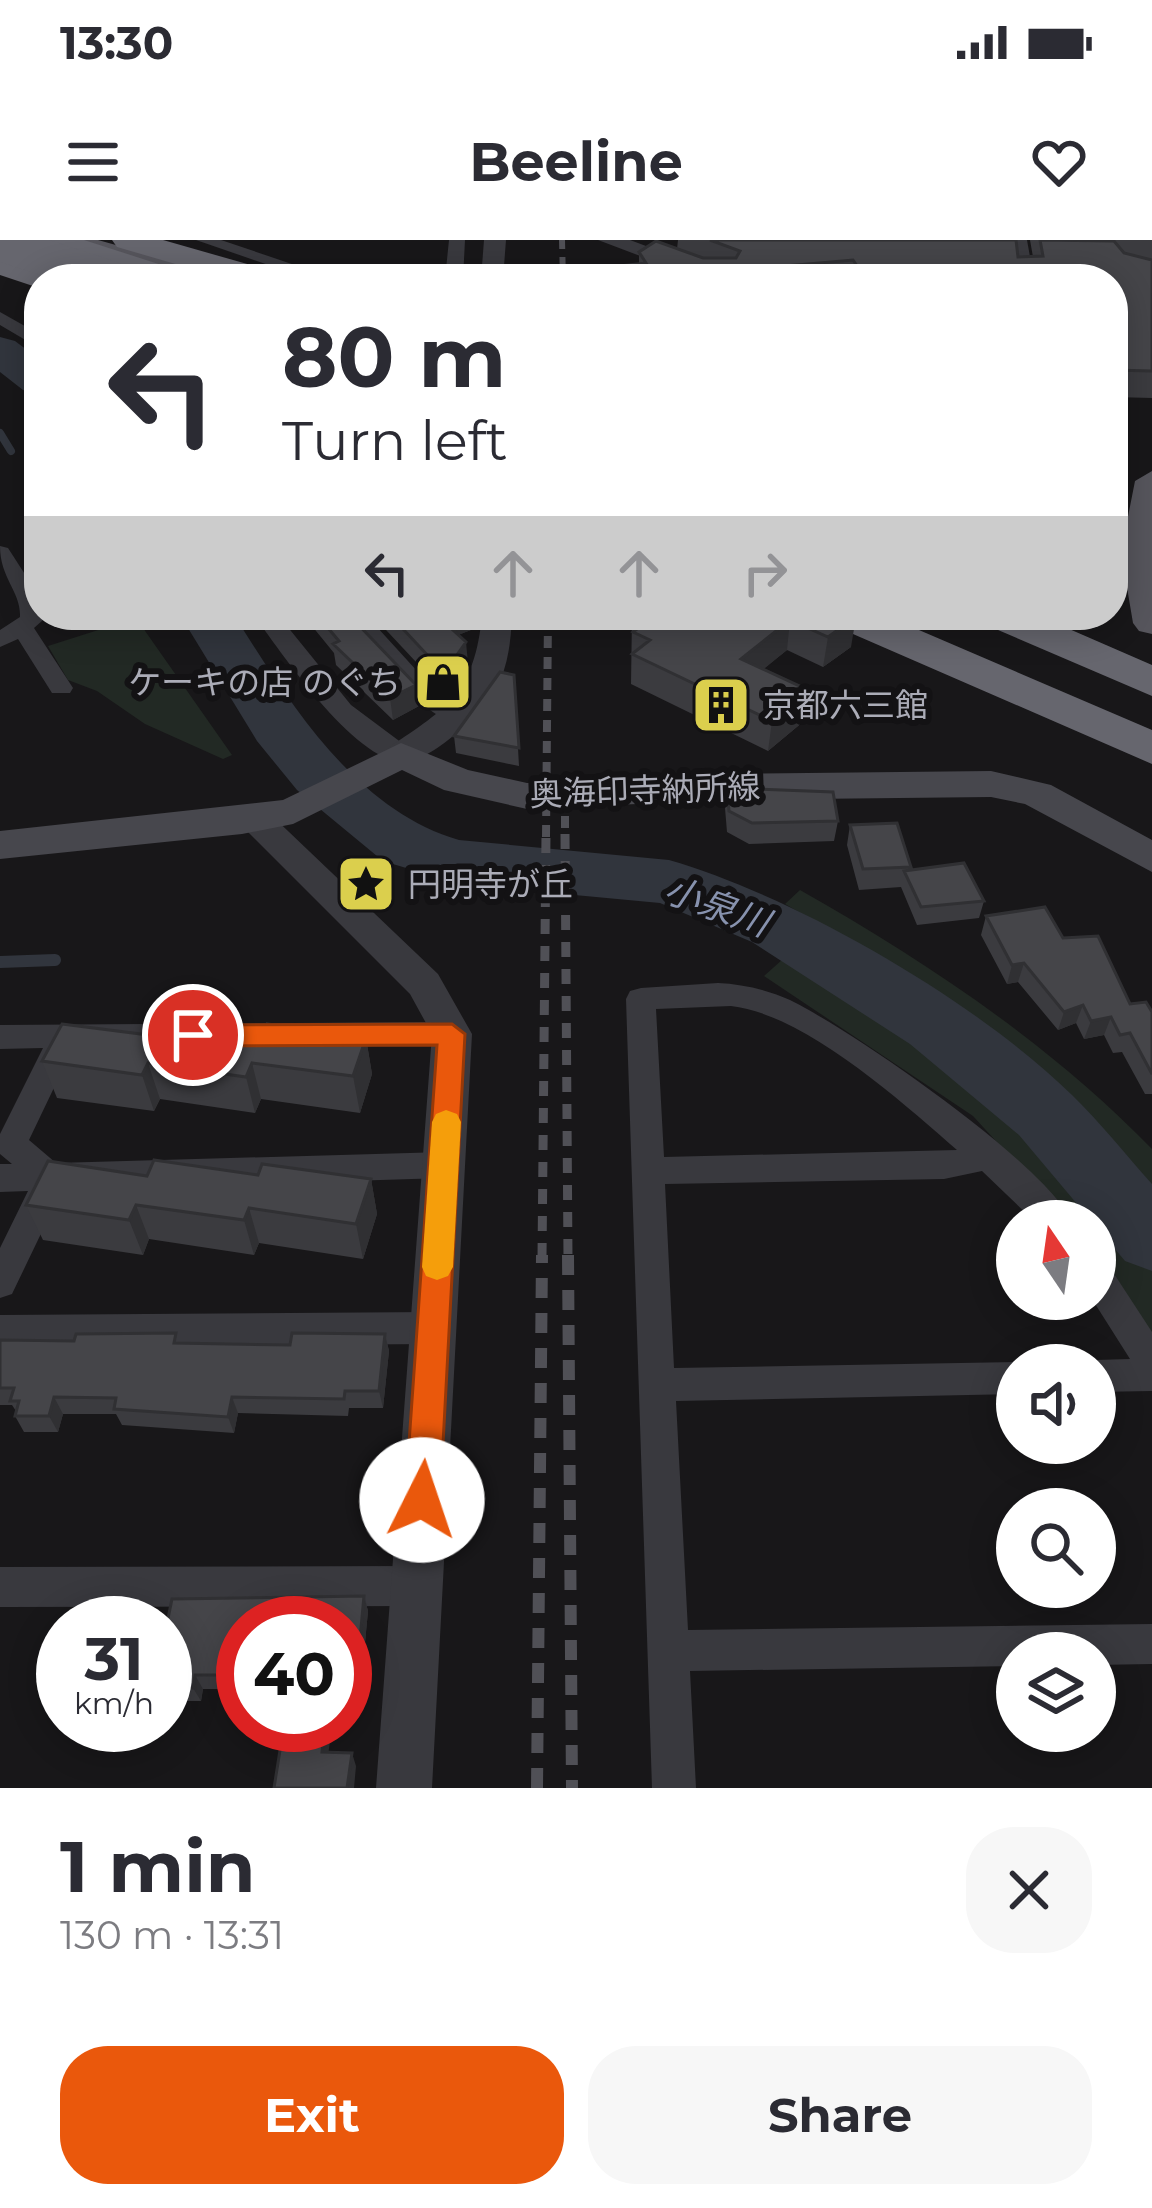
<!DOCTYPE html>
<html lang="en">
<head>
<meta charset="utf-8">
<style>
	body { margin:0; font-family:Montserrat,"Noto Sans JP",sans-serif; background:#f7f7f7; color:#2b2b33; height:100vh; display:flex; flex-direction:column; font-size:45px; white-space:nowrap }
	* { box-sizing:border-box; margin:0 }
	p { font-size:39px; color:#7c7c81 }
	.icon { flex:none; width:66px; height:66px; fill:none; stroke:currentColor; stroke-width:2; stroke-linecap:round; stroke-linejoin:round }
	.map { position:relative; height:1548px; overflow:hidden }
	.drawer { display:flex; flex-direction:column; background:#fff; flex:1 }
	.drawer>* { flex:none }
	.hud { position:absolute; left:24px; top:24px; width:1104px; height:366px; border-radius:48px; box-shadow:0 6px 30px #0003; background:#fff; color:#2b2b33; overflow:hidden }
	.needle { width:78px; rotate:347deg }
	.fabs { position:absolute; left:996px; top:960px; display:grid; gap:24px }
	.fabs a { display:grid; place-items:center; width:120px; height:120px; border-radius:50%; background:#fff; box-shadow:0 6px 30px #0003; font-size:60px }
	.speed { position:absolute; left:36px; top:1356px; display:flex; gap:24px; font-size:60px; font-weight:700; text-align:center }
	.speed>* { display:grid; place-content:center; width:156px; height:156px; border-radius:50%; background:#fff; box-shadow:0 6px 30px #0003; line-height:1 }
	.speed small { font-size:30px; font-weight:400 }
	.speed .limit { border:18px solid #d22; background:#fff; color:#111 }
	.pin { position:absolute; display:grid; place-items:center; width:102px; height:102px; color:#fff; margin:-51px; border:6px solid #fff; border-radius:50%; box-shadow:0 3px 12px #0007 }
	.me { position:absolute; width:132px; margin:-66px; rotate:4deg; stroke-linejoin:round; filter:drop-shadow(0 0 9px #0008) }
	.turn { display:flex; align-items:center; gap:42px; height:252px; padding:0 60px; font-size:54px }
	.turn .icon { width:156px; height:156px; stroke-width:2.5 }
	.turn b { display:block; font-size:84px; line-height:102px }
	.lanes { display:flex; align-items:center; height:114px; padding:0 60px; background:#0003; justify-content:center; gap:60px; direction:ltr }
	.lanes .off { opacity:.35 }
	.round { display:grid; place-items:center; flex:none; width:126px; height:126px; border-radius:48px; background:#f7f7f7 }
	.summary { display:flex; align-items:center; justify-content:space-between; height:204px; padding:0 60px }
	h1 { font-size:72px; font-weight:700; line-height:90px }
	.button { display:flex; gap:24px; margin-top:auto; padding:24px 60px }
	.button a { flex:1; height:138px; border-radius:48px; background:#ea580c; color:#fff; font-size:48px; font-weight:700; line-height:138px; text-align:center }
	.button a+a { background:#f7f7f7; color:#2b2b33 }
	.status { display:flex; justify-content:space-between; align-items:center; height:84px; padding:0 60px; background:#fff; direction:ltr }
	.status svg { height:33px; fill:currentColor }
	header { display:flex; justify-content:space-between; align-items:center; height:156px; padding:0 60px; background:#fff; font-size:54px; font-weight:700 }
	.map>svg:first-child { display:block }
	.green { fill:#222924 }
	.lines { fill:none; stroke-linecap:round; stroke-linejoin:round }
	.stream-far1 { stroke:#31353d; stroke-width:8 }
	.stream { stroke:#31353d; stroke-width:12 }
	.river { fill:#31353d; fill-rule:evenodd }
	.minor { fill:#39393e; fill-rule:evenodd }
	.tertiary { fill:#39393e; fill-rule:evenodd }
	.secondary { fill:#47474d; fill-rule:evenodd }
	.primary { fill:#56555c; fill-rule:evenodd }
	.motorway { fill:#66666e; fill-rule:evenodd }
	.rail-far3 { stroke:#505056; stroke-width:6; stroke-dasharray:9 8; stroke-linecap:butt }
	.rail-far2 { stroke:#505056; stroke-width:8; stroke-dasharray:12 9; stroke-linecap:butt }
	.rail-far1 { stroke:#505056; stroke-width:9; stroke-dasharray:15 12; stroke-linecap:butt }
	.rail { stroke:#505056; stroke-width:12; stroke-dasharray:20 15; stroke-linecap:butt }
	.motorway-bridge { stroke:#66666e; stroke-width:36 }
	.wall { fill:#3b3b3f }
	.shaded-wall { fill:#303033 }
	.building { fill:#454549; stroke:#303033; stroke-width:3 }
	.route { fill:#ea580c; stroke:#983908; stroke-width:3 }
	.slow { fill:#f59e0b }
	.labels { text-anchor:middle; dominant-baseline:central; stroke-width:12; stroke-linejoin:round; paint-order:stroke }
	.poi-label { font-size:33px; fill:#abacb7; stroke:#131214; text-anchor:start }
	.street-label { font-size:33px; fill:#abacb7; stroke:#131214 }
	.water-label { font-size:36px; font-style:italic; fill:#8792ae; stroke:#131214 }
</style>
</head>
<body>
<div class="status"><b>13:30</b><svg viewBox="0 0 49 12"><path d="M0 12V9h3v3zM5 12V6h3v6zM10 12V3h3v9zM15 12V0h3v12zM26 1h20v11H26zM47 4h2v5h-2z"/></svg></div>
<header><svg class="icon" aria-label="menu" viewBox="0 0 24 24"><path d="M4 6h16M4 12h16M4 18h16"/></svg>Beeline<svg class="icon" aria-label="heart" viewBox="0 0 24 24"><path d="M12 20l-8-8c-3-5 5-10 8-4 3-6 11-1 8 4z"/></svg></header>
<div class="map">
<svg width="1152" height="1548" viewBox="0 0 1152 1548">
	<rect width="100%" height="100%" fill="#181719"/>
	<path class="green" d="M136,378L232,515L223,519L145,484L97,451L68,440L48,406Z
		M800,650C927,722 1050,804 1152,909V945C1050,826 921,741 785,664Z
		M792,711C822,720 846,738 872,755C981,824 1070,917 1152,1016V1094L1095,1015V981H1069L973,876L764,736Z"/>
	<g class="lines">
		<path class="stream-far1" d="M0,193L11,211"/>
		<path class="stream" d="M0,722L55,720"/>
		<path class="river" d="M0,97L15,101L39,119V154L23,150L0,132Z
			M180,375H234C289,462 355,570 459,600L669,620C797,657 976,761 1072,855C1100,882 1126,915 1152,944V1031L1125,1021L1019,895L910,804L752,702L660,663L459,644L383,621L297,550L257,501Z"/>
		<path class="minor" d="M196,0H221L336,39H309Z
			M449,0H465L463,39H445Z
			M1011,0H1027L1034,39H1016Z
			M0,72L39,94V108L0,85Z
			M0,306L8,308L39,356L43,380L34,388L73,448L70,453H52L18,399L0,407V390L20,377C21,351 0,339 0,306Z
			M254,375H278L351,465L410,509L414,515L410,521C362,533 279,410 254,375Z
			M341,375H366L438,454L470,477L467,483C431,491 363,403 341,375Z
			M718,743C742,744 768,750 790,760C853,791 1043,922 1072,981H1034L982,931L944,939L665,944L674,1128L1017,1122L1026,1125H1017V1154L676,1161L688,1390L1152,1384V1424L1095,1425V1413H1017V1426L690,1431L696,1548H652L626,759L630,751L641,748ZM731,766C804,774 902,862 957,910L664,917L656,769Z
			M452,782L463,786L467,794L463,802L452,806L73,808L29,900L56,923L444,912L456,916L460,925L456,934L444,938L62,950L12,1054L0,1058V1008L28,951L0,952V924H12L0,914V894L43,808L0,809V785Z
			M1095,1019L1107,1023L1152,1092V1151L1095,1152V1125H1082L1095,1120L1130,1119L1092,1059Z
			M433,1072L445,1077L451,1088L445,1099L433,1104L0,1107V1075Z
			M417,1326L431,1332L437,1346L431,1360L417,1366L0,1367V1327Z"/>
		<path class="tertiary" d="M484,0H506L503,39H481Z
			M598,0H630L734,39H701Z
			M482,375H512C511,398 509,420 500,441C485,472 424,532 389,523L384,515L389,507C449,468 475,450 482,375Z
			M255,567L267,571L438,734L472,794L432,1548H376L432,794L410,754L243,587L238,579L243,571Z"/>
		<path class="secondary" d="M401,503L468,530L527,543L725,534L991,531L1051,545L1152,600V632L1025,564L991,557L725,560L527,569L444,550L402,530L293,584L242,594L0,619V591L283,560Z"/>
		<path class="primary" d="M54,0H98L216,33L220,39H175L58,6Z
			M1152,231V394L1139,391L1133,383L1121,312L1135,241Z"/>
		<path class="motorway" d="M36,0H84L174,29L179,36L138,39L41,7Z
			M112,0H163L275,32L280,39H227L117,7Z
			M0,14L54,32L59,39H39V48L0,35Z
			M824,375H884L1152,490V524L830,384Z
			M978,375H1037L1152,425V456L984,384Z"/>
		<path class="rail-far3" d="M562,0L563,39"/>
		<path class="rail-far2" d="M565,576V597
			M546,597L548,375"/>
		<path class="rail-far1" d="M565,594L568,1018
			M542,1018L546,594"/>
		<path class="rail" d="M568,1015L572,1548
			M537,1548L542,1015"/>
		<path class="motorway-bridge" d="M0,3L111,39"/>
	</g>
	<path class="wall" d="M678,0H1016L1018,17H1033L1030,0H1152V158L1113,157V39H602V28L639,24V12L677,9Z
		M303,375H349L419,466L393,480L336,425L334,413Z
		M372,375H476V388L458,395L468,423L446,454Z
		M632,375H851V407L823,427L787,410L763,429L804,481L768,511L631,444Z
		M514,435L519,526L456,513L454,496Z
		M727,548L838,581L834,601L749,604L727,592L725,568Z
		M850,585L911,627L910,630L984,661L979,678L917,685L901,647L859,650L847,605Z
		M986,676L1063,698L1130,764L1152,772V854H1145L1122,812L1113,813L1104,795L1084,799L1076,783L1058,790L1018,742L1007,744L981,695Z
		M157,796L366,798L372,834L360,873L261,859L255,873L160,859L154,871L57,858L42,821Z
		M258,935L371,939L377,974L363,1019L259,1003L254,1015L149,999L143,1015L43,1000L26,965L147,936Z
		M385,1094L389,1111L383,1168H349L348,1176L238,1173L234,1193L122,1185L116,1174H63L58,1192H24L15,1176L16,1171L12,1165H0V1100L290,1105Z
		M364,1356L368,1371L363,1424H345V1383H243V1449H203L201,1461H165V1393L172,1359Z"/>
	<path class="shaded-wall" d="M454,375H476V388L443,401L442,380Z
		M856,377L851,407L823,427L828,397Z
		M790,380L787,410L738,450L741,419Z
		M466,402L468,423L446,454L444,433Z
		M416,445L419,466L393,480L390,458Z
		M808,450L804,481L768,511L772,481Z
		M1024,723L1018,742L1007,744L1012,725Z
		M1083,765L1076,783L1058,790L1064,772Z
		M1111,777L1104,795L1084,799L1091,781Z
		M366,798L372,834L360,873L353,836Z
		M148,823L160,859L154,871L142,835Z
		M252,823L261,859L255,873L246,837Z
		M371,939L377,974L363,1019L356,984Z
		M136,965L149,999L143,1015L129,980Z
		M249,968L259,1003L254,1015L244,980Z
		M385,1094L389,1111L383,1168L379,1151Z
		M54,1157L63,1174L58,1192L49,1176Z
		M232,1157L238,1173L234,1193L228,1177Z
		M364,1356L368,1371L363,1424L359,1410Z
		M195,1435L203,1449L201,1461L193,1448Z
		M325,1485H332L327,1524L322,1512Z
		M352,1513L356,1526L354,1548H347Z"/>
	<path class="building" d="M710,0H1016L1018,17L1043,16L1040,0L1114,1L1124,13L1152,20V131L1113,130V39H866L853,20L738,30L750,39H605L602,28L646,23L639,12L656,1L703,18H736L740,11Z
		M317,375H349L416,445L390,458L333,404L339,401Z
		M390,375H454L442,380L466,402L444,433Z
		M649,375H851L856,377L828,397L790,380L741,419L808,450L772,481L632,414L650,400L633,392L653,377Z
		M500,432L514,435L519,508L454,496Z
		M727,548L833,552L838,581L752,583L729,571Z
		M897,583L911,627L863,629L850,585Z
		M964,623L984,661L921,667L904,631Z
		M1045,667L1063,698L1098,696L1130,764L1146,762L1152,772V834L1130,793L1120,795L1111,777L1091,781L1083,765L1064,772L1024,723L1012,725L986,676Z
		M62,784L157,796L162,785L261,798L267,784L366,798L353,836L252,823L246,837L148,823L142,835L42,821Z
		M154,920L258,935L262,924L371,939L356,984L249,968L244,980L136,965L129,980L26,965L48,921L147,936Z
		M176,1093L174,1103L290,1105L292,1093L385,1094L379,1151H345L344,1159L232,1157L228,1177L114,1169L116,1158L54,1157L49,1176H15L19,1161H10L14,1148H0V1100L74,1101L76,1094Z
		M364,1356L359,1410H345V1383H243V1435H195L193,1448H165V1393L172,1359Z
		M284,1485H325L322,1512L352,1513L347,1548H274Z"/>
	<path class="route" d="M452,784L465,794L440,1260L435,1272L422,1277L410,1272L405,1260L437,805L193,806L179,795L193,785Z"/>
	<path class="slow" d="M446,870L457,874L461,882L453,1027L448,1036L437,1040L426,1036L422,1027L432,882L436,874Z"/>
	<defs>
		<symbol id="shop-square" viewBox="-11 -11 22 22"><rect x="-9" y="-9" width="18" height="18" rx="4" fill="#dbcf4d" stroke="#131214"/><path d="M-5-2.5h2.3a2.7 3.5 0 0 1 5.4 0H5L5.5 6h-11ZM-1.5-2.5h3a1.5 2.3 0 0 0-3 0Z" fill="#111"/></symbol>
		<symbol id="building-square" viewBox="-11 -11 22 22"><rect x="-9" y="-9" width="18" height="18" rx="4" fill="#dbcf4d" stroke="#131214"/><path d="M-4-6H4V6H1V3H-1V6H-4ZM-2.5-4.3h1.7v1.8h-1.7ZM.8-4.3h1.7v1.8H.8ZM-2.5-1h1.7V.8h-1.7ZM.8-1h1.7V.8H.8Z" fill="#111"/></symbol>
		<symbol id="sight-square" viewBox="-11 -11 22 22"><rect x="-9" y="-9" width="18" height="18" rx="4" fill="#dbcf4d" stroke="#131214"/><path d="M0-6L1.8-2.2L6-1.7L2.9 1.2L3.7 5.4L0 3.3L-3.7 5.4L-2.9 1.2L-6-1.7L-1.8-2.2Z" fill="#111"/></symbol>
	</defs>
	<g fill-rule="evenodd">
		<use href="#shop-square" x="410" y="409" width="66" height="66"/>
		<use href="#building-square" x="688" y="432" width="66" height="66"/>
		<use href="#sight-square" x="333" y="611" width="66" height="66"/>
	</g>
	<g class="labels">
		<g class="poi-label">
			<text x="401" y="442" text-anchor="end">ケーキの店 のぐち</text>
			<text x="763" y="465">京都六三館</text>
			<text x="408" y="644">円明寺が丘</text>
		</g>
		<g class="street-label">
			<text transform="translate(645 550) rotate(-2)">奥海印寺納所線</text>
		</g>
		<g class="water-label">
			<text transform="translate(717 666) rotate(20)">小泉川</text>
		</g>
	</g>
</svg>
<div class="fabs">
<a><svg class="needle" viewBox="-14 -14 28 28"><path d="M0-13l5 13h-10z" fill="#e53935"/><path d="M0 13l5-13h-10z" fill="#7c7c81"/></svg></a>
<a><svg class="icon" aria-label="sound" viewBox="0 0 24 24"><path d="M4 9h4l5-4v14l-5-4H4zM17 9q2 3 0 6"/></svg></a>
<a><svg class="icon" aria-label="search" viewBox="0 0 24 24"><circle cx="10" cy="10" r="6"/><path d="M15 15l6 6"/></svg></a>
<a><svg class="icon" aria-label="layers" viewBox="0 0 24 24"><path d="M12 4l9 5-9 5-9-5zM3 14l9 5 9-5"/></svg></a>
</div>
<div class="speed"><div>31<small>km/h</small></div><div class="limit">40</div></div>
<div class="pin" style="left:193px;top:795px;background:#d93025"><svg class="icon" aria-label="arrive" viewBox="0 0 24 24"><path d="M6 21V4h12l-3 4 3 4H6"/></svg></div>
<svg class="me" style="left:422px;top:1260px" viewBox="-20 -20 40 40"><circle r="19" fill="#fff"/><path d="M0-13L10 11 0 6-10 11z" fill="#ea580c"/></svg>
<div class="hud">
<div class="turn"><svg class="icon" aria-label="left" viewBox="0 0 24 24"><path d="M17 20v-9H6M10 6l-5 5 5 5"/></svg><div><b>80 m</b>Turn left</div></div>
<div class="lanes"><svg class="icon" aria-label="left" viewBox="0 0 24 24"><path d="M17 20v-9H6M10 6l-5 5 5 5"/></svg><svg class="icon off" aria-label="ahead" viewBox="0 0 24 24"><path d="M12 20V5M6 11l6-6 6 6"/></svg><svg class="icon off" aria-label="ahead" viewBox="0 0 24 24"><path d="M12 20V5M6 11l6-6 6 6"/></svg><svg class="icon off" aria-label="right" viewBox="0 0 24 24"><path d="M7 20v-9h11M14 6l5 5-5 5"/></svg></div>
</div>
</div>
<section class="drawer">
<div class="summary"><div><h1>1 min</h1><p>130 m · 13:31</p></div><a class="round"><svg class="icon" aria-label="close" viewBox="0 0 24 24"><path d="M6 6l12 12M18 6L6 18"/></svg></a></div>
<div class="button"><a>Exit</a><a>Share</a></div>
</section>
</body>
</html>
